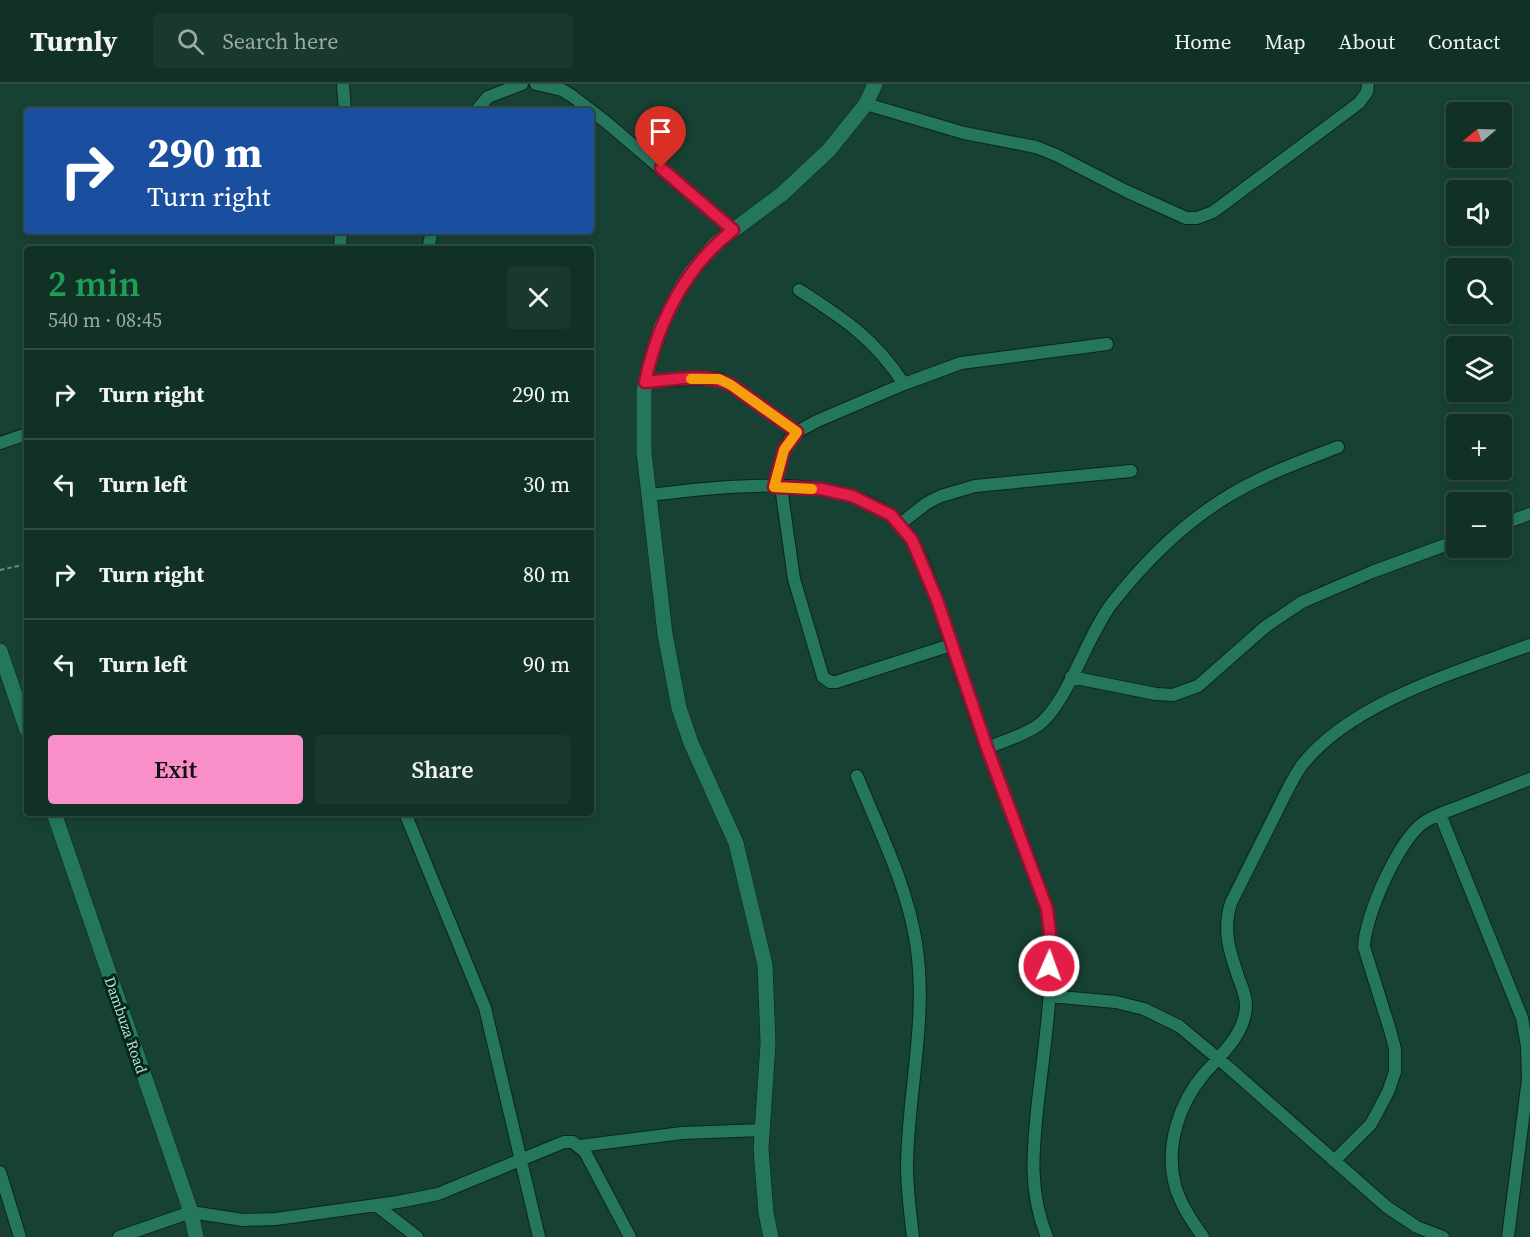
<!DOCTYPE html>
<html lang="en">
<head>
<meta charset="utf-8">
<style>
	body { margin:0; font-family:"Source Serif 4",serif; background:#1a392e; color:#f1f3f6; height:100vh; display:flex; flex-direction:column; font-size:22px; white-space:nowrap }
	* { box-sizing:border-box; margin:0 }
	p { font-size:20px; color:#9ca9a7 }
	.icon { flex:none; width:33px; height:33px; fill:none; stroke:currentColor; stroke-width:2; stroke-linecap:round; stroke-linejoin:round }
	.map { position:relative; flex:1; overflow:hidden }
	.side { position:absolute; left:24px; top:162px; width:570px; height:570px; display:flex; flex-direction:column; background:#113126; border-radius:6px; box-shadow:0 3px 9px #0003,0 0 0 2px #304c43 }
	.side>* { flex:none }
	.hud { position:absolute; left:24px; top:24px; width:570px; height:126px; border-radius:6px; box-shadow:0 3px 9px #0003,0 0 0 2px #304c43; background:#1a4fa0; color:#fff; overflow:hidden }
	.needle { width:39px; rotate:251deg }
	.fabs { position:absolute; left:1446px; top:18px; display:grid; gap:12px }
	.fabs a { display:grid; place-items:center; width:66px; height:66px; border-radius:6px; background:#113126; box-shadow:0 3px 9px #0003,0 0 0 2px #304c43; font-size:30px }
	.pin { position:absolute; display:grid; place-items:center; width:51px; height:51px; color:#fff; margin:-62px -26px; border-radius:50% 50% 50% 0; rotate:-45deg; box-shadow:0 0 6px #0007 }
	.pin .icon { rotate:45deg }
	.me { position:absolute; width:66px; margin:-33px; rotate:2deg; stroke-linejoin:round; filter:drop-shadow(0 0 4px #0008) }
	.turn { display:flex; align-items:center; gap:21px; height:126px; padding:0 24px; font-size:27px }
	.turn .icon { width:78px; height:78px; stroke-width:2.5 }
	.turn b { display:block; font-size:42px; line-height:51px }
	.round { display:grid; place-items:center; flex:none; width:63px; height:63px; border-radius:6px; background:#1a392e }
	.summary { display:flex; align-items:center; justify-content:space-between; height:102px; padding:0 24px }
	h1 { font-size:36px; font-weight:600; line-height:45px; color:#1e9e55 }
	.primary-button { display:flex; gap:12px; margin-top:auto; padding:12px 24px }
	.primary-button a { flex:1; height:69px; border-radius:6px; background:#f98fc8; color:#111; font-size:24px; font-weight:600; line-height:69px; text-align:center }
	.primary-button a+a { background:#1a392e; color:#f1f3f6 }
	ul { padding:0; list-style:none }
	li { display:flex; align-items:center; gap:18px; height:90px; padding:0 24px; border-top:2px solid #304c43 }
	li div { flex:1 }
	li b { display:block; font-size:22px }
	li em { font-style:normal }
	header { display:flex; align-items:center; gap:36px; box-sizing:border-box; height:84px; padding:0 30px; background:#113126; border-bottom:2px solid #304c43 }
	header strong { font-size:28px }
	nav { display:flex; gap:33px; margin-inline-start:auto; font-size:21px }
	.search { width:420px; height:54px; background:#1a392e; display:flex; align-items:center; gap:15px; box-sizing:border-box; padding:0 21px; border-radius:6px; color:#9ca9a7; font-size:22px }
	.map>svg:first-child { display:block }
	.lines { fill:none; stroke-linecap:round; stroke-linejoin:round }
	.minor-casing { stroke:#0c251c; stroke-width:14 }
	.tertiary-casing { stroke:#0c251c; stroke-width:16 }
	.path { stroke:#689081; stroke-width:2; stroke-dasharray:4.5 3; stroke-linecap:butt }
	.minor { stroke:#24775d; stroke-width:12 }
	.tertiary { stroke:#24775d; stroke-width:15 }
	.route-casing { stroke:#92132f; stroke-width:15 }
	.route { stroke:#e11d48; stroke-width:10 }
	.slow { stroke:#f59e0b; stroke-width:10 }
	.labels { text-anchor:middle; dominant-baseline:central; stroke-width:6; stroke-linejoin:round; paint-order:stroke }
	.street-label { font-size:15px; fill:#bae0d0; stroke:#04261b }
</style>
</head>
<body>
<header>
<strong>Turnly</strong>
<div class="search"><svg class="icon" aria-label="search" viewBox="0 0 24 24"><circle cx="10" cy="10" r="6"/><path d="M15 15l6 6"/></svg>Search here</div>
<nav><a>Home</a><a>Map</a><a>About</a><a>Contact</a></nav>
</header>
<div class="map">
<svg width="1530" height="1153" viewBox="0 0 1530 1153">
	<rect width="100%" height="100%" fill="#174133"/>
	<g class="lines">
		<defs>
			<path id="minor" d="M343,0L345,27
				M536,0L562,6L572,12L606,38L733,146
				M866,20L964,49L1036,63L1056,71L1126,107L1186,134H1197L1213,128L1359,19L1367,8L1368,0
				M476,27L488,13L522,0
				M340,165L341,147
				M428,165L432,147
				M799,206C844,235 874,254 904,300
				M645,298L709,294L719,295L731,301L797,348
				M0,359L27,350
				M774,403L784,366L789,356L795,349L817,337L904,300L961,279L1107,260
				M781,403L794,495L823,593L830,598H836L951,561
				M649,411C719,403 829,388 889,430C921,452 939,524 951,560C963,596 975,632 988,667C1007,720 1029,772 1047,825C1057,885 1045,957 1038,1017C1033,1065 1028,1107 1047,1153
				M900,440L927,419L941,412L975,402L1131,387
				M1502,440L1530,430
				M1071,593L1156,610L1173,611L1198,602L1265,543L1302,518L1372,488L1456,457
				M987,664C1004,657 1022,652 1037,642C1066,623 1088,549 1113,518C1144,479 1179,443 1222,416C1257,393 1299,378 1338,363
				M857,692C879,746 907,801 916,859C928,933 908,1007 907,1081C907,1105 910,1129 913,1153
				M405,729L485,924L539,1153
				M1440,730L1522,934L1527,962L1528,995L1508,1153
				M1049,912L1116,918L1144,925L1179,942L1227,982L1387,1123L1417,1143L1443,1153
				M580,1062L682,1049L762,1046
				M1334,1077L1371,1040L1388,1008L1395,988V965L1390,946L1364,863C1365,832 1398,757 1423,739C1434,731 1448,727 1461,722C1484,713 1507,704 1530,695
				M0,1088L20,1153
				M376,1121L417,1153
				M119,1153L191,1128L243,1136L276,1135L398,1118L438,1110L564,1058H573L585,1068L630,1153
				M1203,1153C1192,1137 1180,1120 1175,1101C1165,1063 1179,1019 1204,990C1221,971 1246,949 1246,921C1246,912 1242,903 1239,895C1230,869 1222,847 1231,819C1246,789 1261,759 1276,729C1284,713 1292,695 1302,681C1352,618 1457,588 1530,561"/>
			<path id="tertiary" d="M0,567L27,646
				M54,729L191,1128L196,1153
				M771,1153L766,1129L761,1065L768,959L765,881L736,759L691,659L679,624L665,550L644,368V307L649,281L661,243L683,200L692,187L715,160L782,110L829,66L866,20L875,0"/>
		</defs>
		<use href="#minor" class="minor-casing"/>
		<use href="#tertiary" class="tertiary-casing"/>
		<path class="path" d="M0,486L27,480"/>
		<use href="#minor" class="minor"/>
		<use href="#tertiary" class="tertiary"/>
	</g>
	<g class="lines">
		<defs>
			<path id="route" d="M661,84L733,146C684,184 658,238 645,298C672,296 706,288 731,301L797,348L784,366L774,403L821,405L852,412L891,431L912,456L937,516L987,664L1047,825L1050,850L1049,882"/>
		</defs>
		<use href="#route" class="route-casing"/>
		<use href="#route" class="route"/>
		<path class="slow" d="M691,295H719L731,301L797,348L784,366L774,403L812,405"/>
	</g>
	<g class="labels">
		<g class="street-label">
			<text transform="translate(126 941) rotate(71)">Dambuza Road</text>
		</g>
	</g>
</svg>
<div class="fabs">
<a><svg class="needle" viewBox="-14 -14 28 28"><path d="M0-13l5 13h-10z" fill="#e53935"/><path d="M0 13l5-13h-10z" fill="#9ca9a7"/></svg></a>
<a><svg class="icon" aria-label="sound" viewBox="0 0 24 24"><path d="M4 9h4l5-4v14l-5-4H4zM17 9q2 3 0 6"/></svg></a>
<a><svg class="icon" aria-label="search" viewBox="0 0 24 24"><circle cx="10" cy="10" r="6"/><path d="M15 15l6 6"/></svg></a>
<a><svg class="icon" aria-label="layers" viewBox="0 0 24 24"><path d="M12 4l9 5-9 5-9-5zM3 14l9 5 9-5"/></svg></a>
<a>+</a>
<a>−</a>
</div>
<div class="pin" style="left:661px;top:84px;background:#d93025"><svg class="icon" aria-label="arrive" viewBox="0 0 24 24"><path d="M6 21V4h12l-3 4 3 4H6"/></svg></div>
<svg class="me" style="left:1049px;top:882px" viewBox="-20 -20 40 40"><circle r="17" fill="#e11d48" stroke="#fff" stroke-width="3"/><path d="M0-11L8 9 0 5-8 9z" fill="#fff"/></svg>
<div class="hud">
<div class="turn"><svg class="icon" aria-label="right" viewBox="0 0 24 24"><path d="M7 20v-9h11M14 6l5 5-5 5"/></svg><div><b>290 m</b>Turn right</div></div>
</div>
<section class="side">
<div class="summary"><div><h1>2 min</h1><p>540 m · 08:45</p></div><a class="round"><svg class="icon" aria-label="close" viewBox="0 0 24 24"><path d="M6 6l12 12M18 6L6 18"/></svg></a></div>
<ul>
<li><svg class="icon" aria-label="right" viewBox="0 0 24 24"><path d="M7 20v-9h11M14 6l5 5-5 5"/></svg><div><b>Turn right</b></div><em>290 m</em></li>
<li><svg class="icon" aria-label="left" viewBox="0 0 24 24"><path d="M17 20v-9H6M10 6l-5 5 5 5"/></svg><div><b>Turn left</b></div><em>30 m</em></li>
<li><svg class="icon" aria-label="right" viewBox="0 0 24 24"><path d="M7 20v-9h11M14 6l5 5-5 5"/></svg><div><b>Turn right</b></div><em>80 m</em></li>
<li><svg class="icon" aria-label="left" viewBox="0 0 24 24"><path d="M17 20v-9H6M10 6l-5 5 5 5"/></svg><div><b>Turn left</b></div><em>90 m</em></li>
</ul>
<div class="primary-button"><a>Exit</a><a>Share</a></div>
</section>
</div>
</body>
</html>
